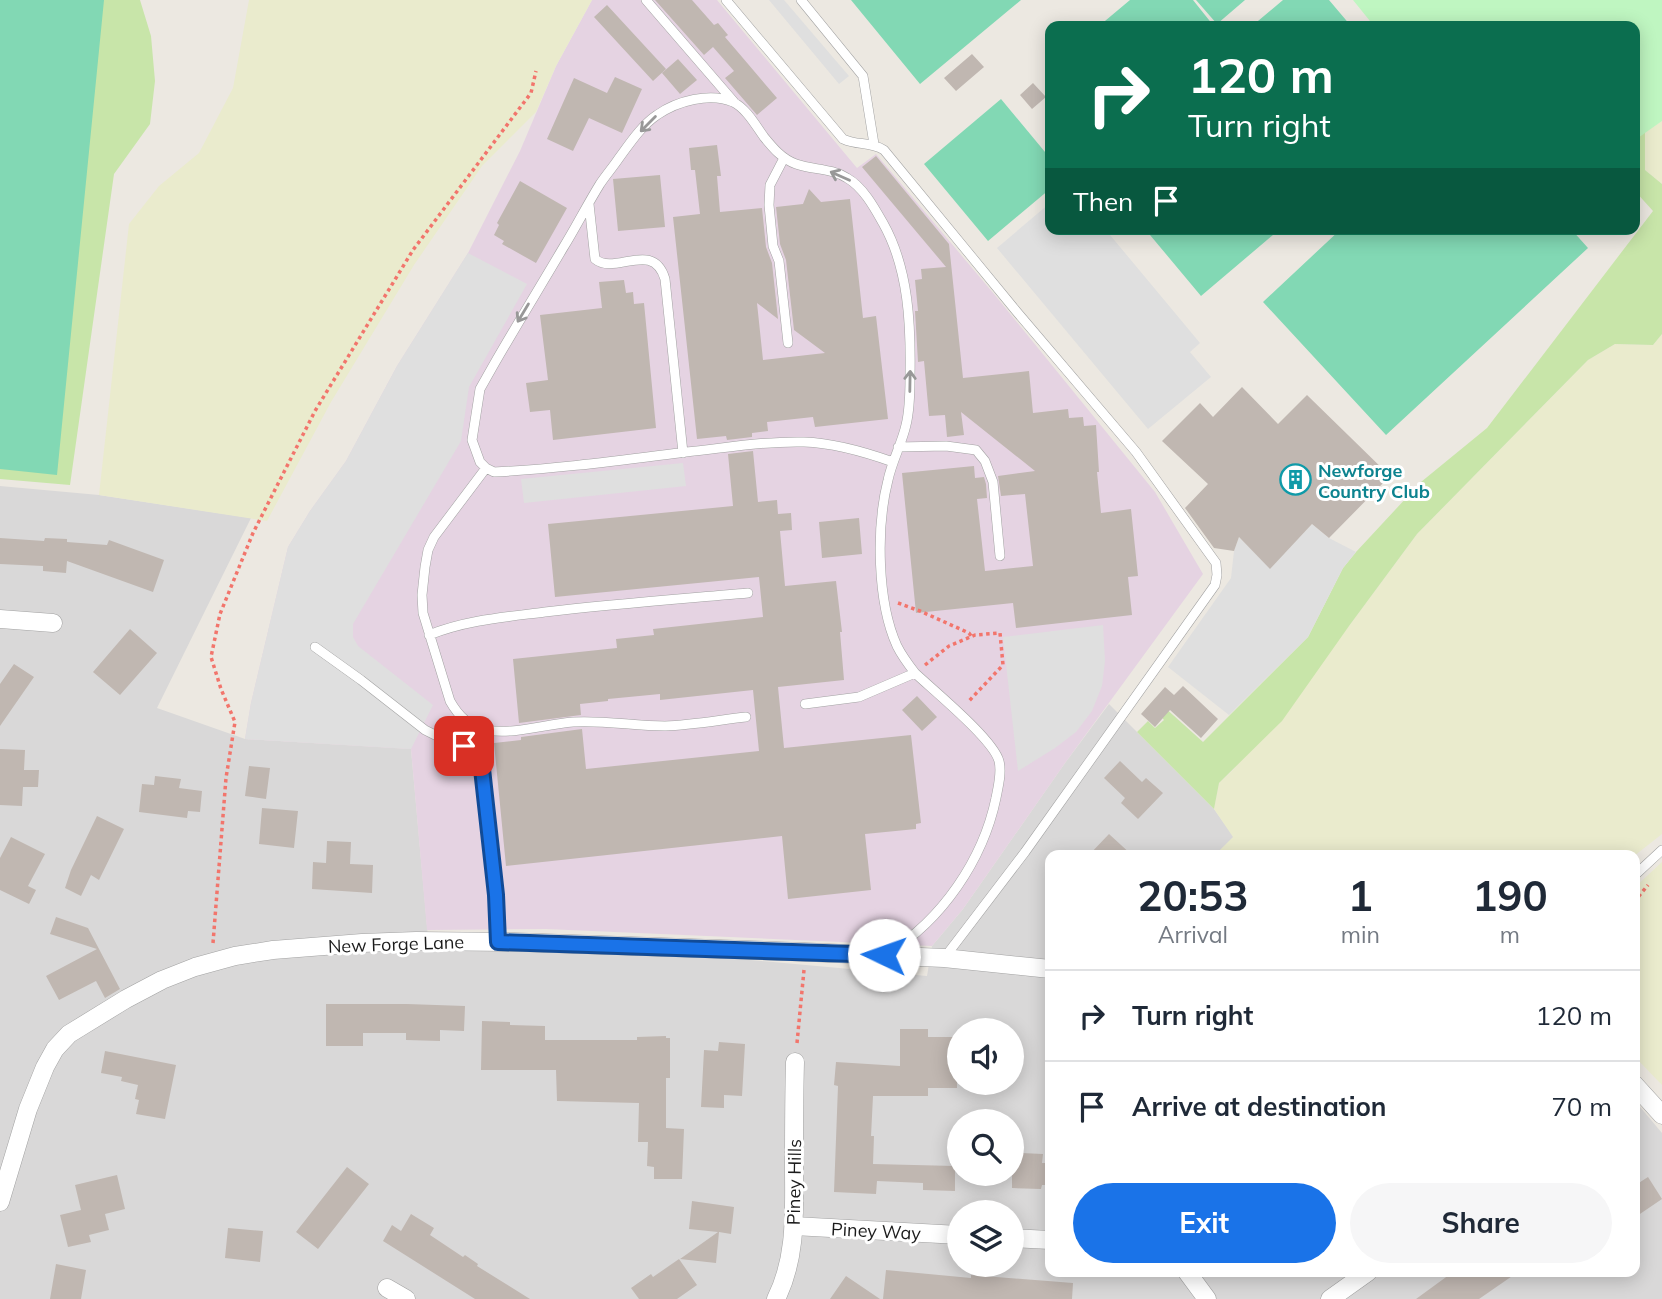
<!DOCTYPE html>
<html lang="en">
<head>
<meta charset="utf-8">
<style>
	body { margin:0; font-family:Mulish,sans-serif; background:#f6f6f7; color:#1f2937; height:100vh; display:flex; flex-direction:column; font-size:26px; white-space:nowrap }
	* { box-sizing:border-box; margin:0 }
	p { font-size:23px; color:#747a83 }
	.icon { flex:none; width:38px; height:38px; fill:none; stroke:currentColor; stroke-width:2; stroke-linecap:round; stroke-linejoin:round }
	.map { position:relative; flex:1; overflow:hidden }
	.drawer { position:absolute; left:1045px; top:850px; width:595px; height:427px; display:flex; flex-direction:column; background:#fff; border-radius:14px; box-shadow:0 4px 18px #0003 }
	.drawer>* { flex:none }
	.hud { position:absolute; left:1045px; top:21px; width:595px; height:214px; border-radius:14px; box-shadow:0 4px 18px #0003; background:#0b6e4f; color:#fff; overflow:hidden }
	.controls { position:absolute; left:947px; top:1018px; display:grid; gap:14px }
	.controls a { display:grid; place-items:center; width:77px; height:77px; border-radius:50%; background:#fff; box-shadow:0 4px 18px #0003; font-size:35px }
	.pin { position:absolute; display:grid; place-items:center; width:60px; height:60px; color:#fff; margin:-30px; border-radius:14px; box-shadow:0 4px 10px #0006 }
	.me { position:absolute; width:77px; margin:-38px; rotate:273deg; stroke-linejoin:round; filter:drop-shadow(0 0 5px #0008) }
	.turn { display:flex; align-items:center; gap:24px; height:147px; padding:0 28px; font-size:32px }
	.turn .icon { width:91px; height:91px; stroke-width:2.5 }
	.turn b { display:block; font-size:49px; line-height:60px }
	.then { display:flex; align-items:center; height:66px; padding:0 28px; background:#0003; gap:14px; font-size:26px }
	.eta { display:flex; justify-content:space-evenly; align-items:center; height:119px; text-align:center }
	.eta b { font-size:42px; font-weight:700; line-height:49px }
	.cta { display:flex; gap:14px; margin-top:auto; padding:14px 28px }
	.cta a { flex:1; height:80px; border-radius:42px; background:#1a73e8; color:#fff; font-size:28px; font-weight:700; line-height:80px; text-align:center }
	.cta a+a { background:#f6f6f7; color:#1f2937 }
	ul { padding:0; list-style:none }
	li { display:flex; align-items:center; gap:21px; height:91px; padding:0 28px; border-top:2px solid #e0e1e3 }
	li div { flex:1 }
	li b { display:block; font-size:26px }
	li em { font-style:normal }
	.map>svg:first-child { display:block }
	.residential { fill:#d9d8d8; fill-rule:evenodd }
	.industrial { fill:#e5d3e2 }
	.farmland { fill:#eaebcd }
	.grass { fill:#c8e5a9 }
	.park { fill:#bff6c1 }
	.pitch { fill:#82d8b4 }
	.parking { fill:#dfdfdf }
	.building { fill:#c0b7b1 }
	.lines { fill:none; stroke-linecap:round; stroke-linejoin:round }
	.lane-casing { stroke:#a2a2a2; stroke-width:10 }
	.street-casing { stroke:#a2a2a2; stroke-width:19 }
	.path { stroke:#f2756c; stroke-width:3.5; stroke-dasharray:3.5 3.5; stroke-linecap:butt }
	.lane { stroke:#fff; stroke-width:9 }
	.street { stroke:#fff; stroke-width:18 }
	.oneway { stroke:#989898 }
	.route-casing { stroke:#114b97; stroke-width:18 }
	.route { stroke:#1a73e8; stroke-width:12 }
	.labels { text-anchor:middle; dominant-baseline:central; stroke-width:6; stroke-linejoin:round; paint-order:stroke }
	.culture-label { font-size:18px; font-weight:bold; fill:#0d838f; stroke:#fff; text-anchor:start }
	.street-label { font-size:18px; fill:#1b1b1b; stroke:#fff }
</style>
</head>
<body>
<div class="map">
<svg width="1662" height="1299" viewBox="0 0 1662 1299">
	<rect width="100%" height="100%" fill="#ece8e1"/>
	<path class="residential" d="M0,486L99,495L251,518L157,708L245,739L411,749L429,948L728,958L927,976L932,946L963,909L1065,763L1109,704L1214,809L1234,837L1214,856H1050V1272H1634L1635,1101L1662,1133V1299H0ZM959,1031H1012V1083H959ZM959,1122H1012V1174H959ZM959,1213H1012V1265H959Z"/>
	<path class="industrial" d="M592,0H717L857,168L876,154L994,294L1155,492L1203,574L1065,763L963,909L932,946L546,929L427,930L411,749L245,739L251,703L288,547L310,511L346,461L397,366L468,253L520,151L556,66Z"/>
	<path class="farmland" d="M249,0H592L556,66L536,112L482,166L414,265L331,402L267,521L99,495L129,224L159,186L199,153L233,88Z
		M1662,121V184L1645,170V132Z
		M1662,334V834L1634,856H1214L1233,837L1214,809L1219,783L1233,770L1349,626L1417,534L1588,360L1615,344L1653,345Z
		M1662,862V1085L1635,1057L1634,888Z"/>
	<path class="grass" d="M0,0H140L151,36L155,81L150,124L114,174L70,485L0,479Z
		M1645,132V170L1662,184V334L1653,345L1615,344L1588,360L1417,534L1349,626L1282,721L1219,783L1214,809L1137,732L1148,721L1155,728L1164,720L1157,712L1163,706L1203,742L1308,637L1343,568L1356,552L1421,482L1487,428L1653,211L1635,191V140Z"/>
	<path class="park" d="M1353,0H1662V121L1635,140L1634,26H1374Z"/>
	<path class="pitch" d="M0,0H104L57,475L0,469Z
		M851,0H1021L920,84Z
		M1130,0H1193L1213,25L1212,26H1099Z
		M1196,0H1245L1217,24Z
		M1283,0H1329L1351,26H1252Z
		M1001,99L1050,158V189L988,241L924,164Z
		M1145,229H1280L1201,296Z
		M1341,229H1571L1588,248L1386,435L1263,302Z"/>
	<path class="parking" d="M769,0H784L849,76L839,84Z
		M1050,203V229H1105L1200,343L1190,352L1211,377L1148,429L997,248Z
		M468,253L527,284L469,387L461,441L353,624V637L358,646L433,705L411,749L245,739L251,703L288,547L310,511L346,461L397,366Z
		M683,463L686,486L524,503L521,479Z
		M1312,524L1329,538L1356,552L1343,568L1308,637L1229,715L1168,667L1231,578L1234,551L1239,537L1270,568Z
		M1103,625L1105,661L1102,686L1092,711L1076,732L1055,748L1018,771L1003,637Z"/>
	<path class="building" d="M655,0H692L714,25L718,23L728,35L725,37L777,98L757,115L725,78L734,71L713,47L704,55Z
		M607,5L666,69L653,81L594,17Z
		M972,54L984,67L956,91L944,78Z
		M678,59L697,80L680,94L662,73Z
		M615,77L642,89L622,133L589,118L573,151L547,139L574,78L607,93Z
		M1033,83L1046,97L1032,109L1020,95Z
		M717,145L721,176H717L720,212L762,208L766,247L772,263L778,319L757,303L763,360L825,353L794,330L786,260L780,244L776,207L803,204L809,189L821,202L850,199L863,318L876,316L888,419L815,427L813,417L767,422L768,431L752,433V437L727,440L726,436L697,439L673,217L700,214L695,170H691L689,148Z
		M876,156L949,244L963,378L1029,371L1033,413L1068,409L1069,418L1083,417L1084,426L1096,425L1099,472H1097L1101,513L1131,509L1138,576L1128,577L1132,615L1016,628L1013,603L916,613L902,473L974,466L975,478L984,477L986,484L987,498L977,499L985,571L1033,566L1025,494L1001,496L998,476L1035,471L961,412L964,435L947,437L945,415L929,416L924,361L918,362L915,311H918L915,280L922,279L921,269L946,267L862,167Z
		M660,175L665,227L618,231L613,179Z
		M520,181L567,208L536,263L502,244L504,241L494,235L499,225L497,223Z
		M624,280L626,293L633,292L634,304L644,303L656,428L553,440L550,410L530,412L526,383L548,380L540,315L602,308L599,282Z
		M1242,387L1278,424L1307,395L1390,476L1329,538L1312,524L1270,569L1239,537L1234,551L1214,548L1185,508L1208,484L1162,441L1200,403L1213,417Z
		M753,451L758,502L777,500L778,514L791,513L792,530L780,531L785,586L836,581L842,632H840L844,680L778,687L784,748L911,735L921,823L916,824V829L865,834L871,890L788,899L782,836L506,866L494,743L521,740V737L582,729L586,769L759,751L753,690L660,700V694L608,699V701L580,704L581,715L519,723L513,659L617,648L616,639L654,635L653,629L763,617L759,577L555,597L548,524L733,506L728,454Z
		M859,518L862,554L822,558L819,522Z
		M0,538L44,541L45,538L67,539V542L107,545L109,540L164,560L153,592L67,561L66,573L43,571V566L0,564Z
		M130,629L157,653L120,695L93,672Z
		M14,664L34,677L0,726V684Z
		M1183,686L1218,719L1201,738L1170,710L1155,727L1141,714L1165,687L1174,695Z
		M917,696L937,717L922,731L902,710Z
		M0,749L25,750L24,770H39L38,787H23L22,806L0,805Z
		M1120,761L1142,782L1146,778L1163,793L1138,819L1121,803L1125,798L1104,778Z
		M249,766L270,768L266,799L245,796Z
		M155,776L181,779L179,788L202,791L200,812L188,811L187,818L139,812L142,784L154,785Z
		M262,808L298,811L294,848L259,844Z
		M97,816L124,829L99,880L91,875L81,896L65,888L71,870Z
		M1109,834L1133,856H1088Z
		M11,837L45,854L28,886L36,890L29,904L0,890V858Z
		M327,841L351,842L350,864L373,865L372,893L312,889L313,862L326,863Z
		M56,917L88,928L120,989L105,998L96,981L59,1000L46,976L97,949L50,934Z
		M326,1004H407L465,1006L464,1031L440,1030V1041L406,1040V1033H363V1046H326Z
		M482,1021L510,1022V1025L545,1026V1040H637V1037L666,1036V1038H670V1078H666V1128L684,1129L682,1179H654V1167L647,1166L648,1142H638L639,1103L557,1101L556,1070H481Z
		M900,1029H928V1037H957V1088H928V1096H873L871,1136H874L873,1164L955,1166V1191L923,1190V1183L877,1181L876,1194L834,1192L838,1086L834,1085L836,1062L900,1066Z
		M719,1042L745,1044L742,1096L724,1095V1108L701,1107L704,1050L718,1051Z
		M105,1051L176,1065L165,1119L136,1114L139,1100L135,1099L138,1085L121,1081L122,1077L101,1073Z
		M1021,1153L1043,1154L1042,1163H1050V1185H1042L1041,1189L1012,1188V1157L1021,1158Z
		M347,1167L369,1184L318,1249L296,1232Z
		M117,1175L125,1209L105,1214L109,1230L89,1235L91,1242L68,1247L60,1215L81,1210L75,1185Z
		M1648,1177L1662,1199L1634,1218V1186Z
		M692,1201L734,1207L731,1234L719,1232L716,1263L680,1259L718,1232L689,1229Z
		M411,1214L434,1228L430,1235L463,1257L465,1255L478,1264L477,1266L530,1299H475L383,1241L392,1225L401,1231Z
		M228,1228L263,1231L260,1262L225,1258Z
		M679,1259L697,1285L677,1299H639L631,1288L651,1274L653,1277Z
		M56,1264L86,1270L81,1299H50Z
		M886,1270L971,1278V1275L1073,1283L1072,1299H883Z
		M1453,1272H1518L1479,1299H1416Z
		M846,1276L880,1299H830Z"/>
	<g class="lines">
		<defs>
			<path id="lane" d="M646,0L734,102
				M726,0L843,139C858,146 869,141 884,150L1017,312L1136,452L1216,563L1217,575L1215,585L1025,852L945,957
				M801,0L863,76L874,144
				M784,158L770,185L769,205L773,246L779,261L788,343
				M589,204L595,259C615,276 653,239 665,279L683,453
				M898,447L946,446L976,450L985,461L993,482L1000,556
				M486,468L434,537L428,550L425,567L422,595L423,613L450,701C459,717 469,726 487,730C513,735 546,724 573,722C604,720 634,726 665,726C692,725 719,720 746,717
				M429,635C466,620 506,617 545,612C612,604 680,599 748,593
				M315,647L361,680L425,730L443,739L464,746L475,755L482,769L496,895L498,942
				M805,704L859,697L915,673
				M1634,876L1662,850
				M888,953C942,920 983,860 996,798C998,787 1002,773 999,761C993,739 934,691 915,673C908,664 902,656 897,646C877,602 876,527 888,480C892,461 902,443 906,425C910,409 910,393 910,377C911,326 909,269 883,223C874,207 863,187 847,178C831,168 813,170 796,164C782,159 773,148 764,137C756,126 746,108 733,102C710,92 677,101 657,115C642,125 630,143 619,158C613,167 606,175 600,184C587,205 576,227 563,248C540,287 516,326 493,366L480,389L472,440L480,462L486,468L494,472C558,469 622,460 686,452C725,448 765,441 804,442C834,443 865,452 893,462"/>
			<path id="street" d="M0,619L53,623
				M1634,1084L1662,1115
				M0,1202L28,1109L45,1067L55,1049L69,1034L126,999L162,980L195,967L235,956L273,950L362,943L416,941L514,942L805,952L944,958L1050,969
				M794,1226L959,1235
				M1012,1238L1050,1240
				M1187,1272L1207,1299
				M387,1288L406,1299
				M776,1299C797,1257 794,1212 794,1166C794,1131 794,1097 795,1062
				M1330,1299L1368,1272"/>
		</defs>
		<use href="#lane" class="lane-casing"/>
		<use href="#street" class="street-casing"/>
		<path class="path" d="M898,603L920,611L969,633L972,637
			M925,665L949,646L975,635L1000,633L1003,665L968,702
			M1634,902L1648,885
			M213,943L226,778L235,722L221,689L211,657L220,614L253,533L315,411L413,250L531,93L536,71
			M797,1043L804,970"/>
		<use href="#lane" class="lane"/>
		<use href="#street" class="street"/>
	</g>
	<defs><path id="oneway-shaft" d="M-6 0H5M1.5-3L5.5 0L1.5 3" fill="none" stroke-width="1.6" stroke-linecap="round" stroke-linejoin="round" transform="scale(1.75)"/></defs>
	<g class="oneway">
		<use href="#oneway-shaft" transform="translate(648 124) rotate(135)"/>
		<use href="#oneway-shaft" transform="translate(840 176) rotate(-156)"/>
		<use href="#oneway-shaft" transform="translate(523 313) rotate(121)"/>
		<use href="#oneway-shaft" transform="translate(910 381) rotate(-89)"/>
	</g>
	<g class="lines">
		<defs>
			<path id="route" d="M464,746L475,755L482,769L496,895L498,942L884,955"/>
		</defs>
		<use href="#route" class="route-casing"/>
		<use href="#route" class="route"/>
	</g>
	<defs>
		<symbol id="building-ring" viewBox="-11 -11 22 22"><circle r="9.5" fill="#fff" stroke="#0f9aa8" stroke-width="1.5"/><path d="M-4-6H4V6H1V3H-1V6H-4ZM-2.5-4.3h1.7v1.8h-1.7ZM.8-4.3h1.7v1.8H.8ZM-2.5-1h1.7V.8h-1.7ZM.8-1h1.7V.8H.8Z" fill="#0f9aa8"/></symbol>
	</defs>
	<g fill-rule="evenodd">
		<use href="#building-ring" x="1278" y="462" width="35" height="35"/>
	</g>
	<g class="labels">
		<g class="culture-label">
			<text x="1318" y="470">Newforge<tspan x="1318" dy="21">Country Club</tspan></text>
		</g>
		<g class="street-label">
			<text transform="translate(396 944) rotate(-2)">New Forge Lane</text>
			<text transform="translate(794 1182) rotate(-89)">Piney Hills</text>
			<text transform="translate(876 1231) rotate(3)">Piney Way</text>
		</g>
	</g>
</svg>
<div class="controls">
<a><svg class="icon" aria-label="sound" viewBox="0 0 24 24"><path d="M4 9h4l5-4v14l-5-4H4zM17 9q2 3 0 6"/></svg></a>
<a><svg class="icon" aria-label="search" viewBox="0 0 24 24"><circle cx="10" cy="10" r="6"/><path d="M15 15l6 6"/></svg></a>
<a><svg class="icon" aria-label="layers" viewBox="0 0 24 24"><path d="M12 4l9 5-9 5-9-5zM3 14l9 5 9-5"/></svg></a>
</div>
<div class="pin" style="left:464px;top:746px;background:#d93025"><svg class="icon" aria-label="arrive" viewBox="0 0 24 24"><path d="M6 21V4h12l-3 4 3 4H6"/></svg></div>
<svg class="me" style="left:884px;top:955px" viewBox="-20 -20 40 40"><circle r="19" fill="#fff"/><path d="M0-13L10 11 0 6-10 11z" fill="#1a73e8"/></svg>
<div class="hud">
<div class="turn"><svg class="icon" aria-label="right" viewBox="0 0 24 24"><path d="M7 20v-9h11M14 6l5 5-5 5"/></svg><div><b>120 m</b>Turn right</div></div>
<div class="then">Then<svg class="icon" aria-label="arrive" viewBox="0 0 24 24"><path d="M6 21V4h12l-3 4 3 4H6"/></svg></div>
</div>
<section class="drawer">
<div class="eta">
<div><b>20:53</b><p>Arrival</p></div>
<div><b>1</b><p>min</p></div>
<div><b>190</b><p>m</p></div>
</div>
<ul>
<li><svg class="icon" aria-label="right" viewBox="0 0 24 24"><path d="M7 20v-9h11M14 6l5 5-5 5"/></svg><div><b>Turn right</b></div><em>120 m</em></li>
<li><svg class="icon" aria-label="arrive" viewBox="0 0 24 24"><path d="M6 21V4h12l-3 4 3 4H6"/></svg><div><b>Arrive at destination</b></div><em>70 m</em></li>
</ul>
<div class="cta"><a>Exit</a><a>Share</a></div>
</section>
</div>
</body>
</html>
